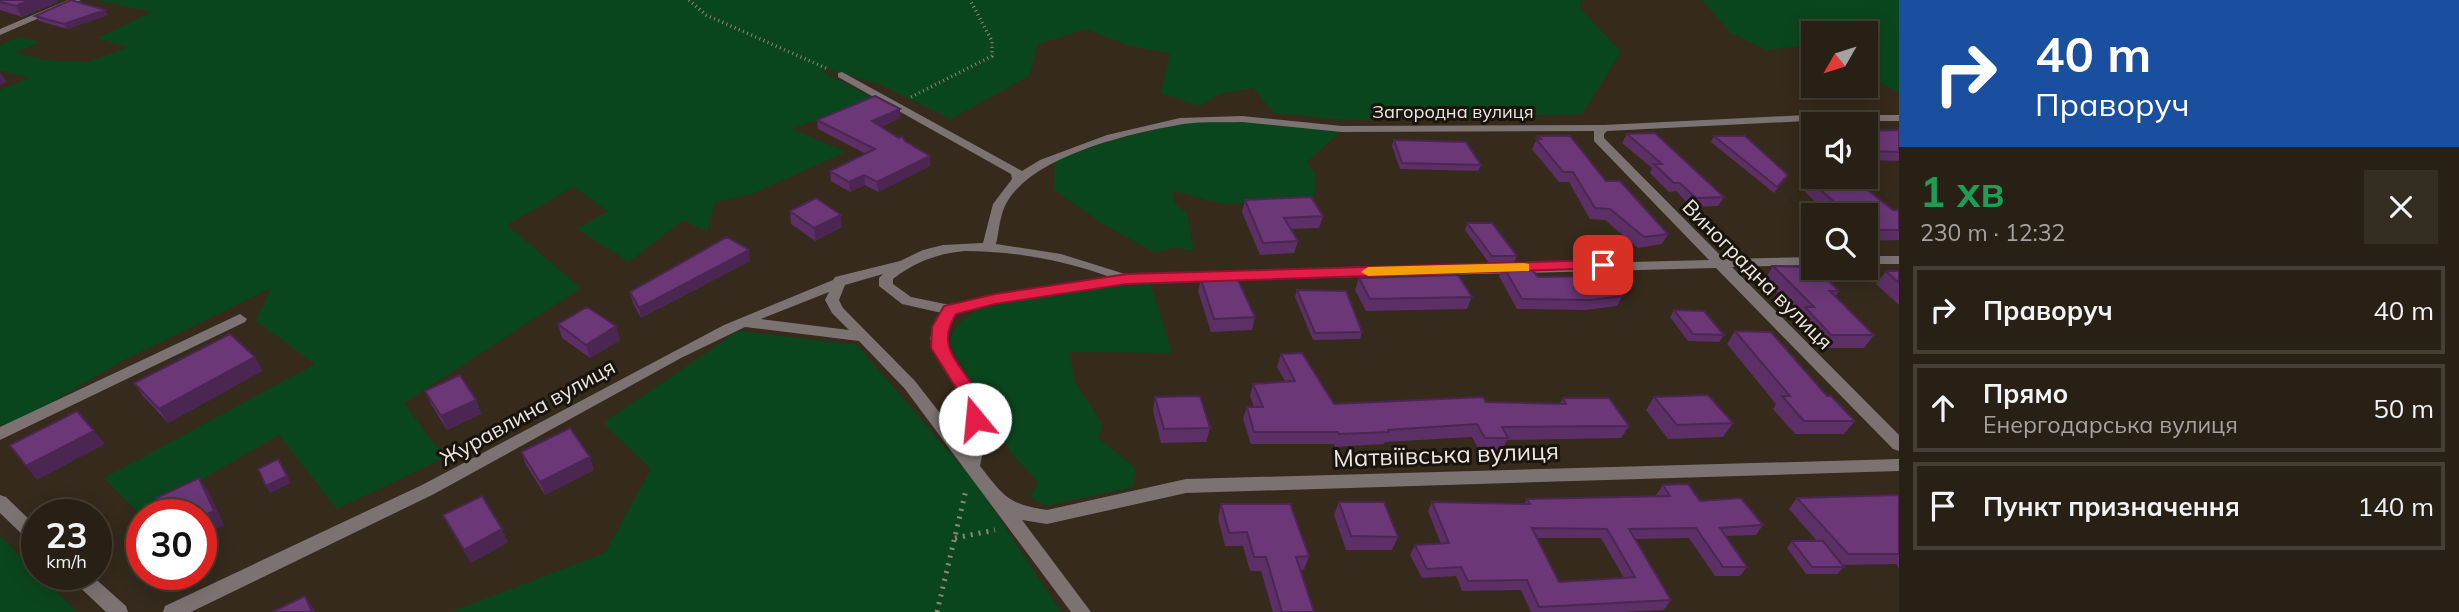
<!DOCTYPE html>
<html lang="uk">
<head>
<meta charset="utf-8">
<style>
	body { margin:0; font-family:Mulish,sans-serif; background:#342d22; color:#f1f3f6; height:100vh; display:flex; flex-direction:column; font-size:26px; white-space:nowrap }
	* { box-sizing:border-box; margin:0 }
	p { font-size:23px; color:#a5a3a0 }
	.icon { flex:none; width:38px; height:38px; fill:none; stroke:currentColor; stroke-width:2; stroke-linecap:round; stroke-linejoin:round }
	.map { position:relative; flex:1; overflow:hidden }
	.panel { display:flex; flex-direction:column; background:#282015; width:560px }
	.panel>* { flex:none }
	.guide { background:#1a4fa0; color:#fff; overflow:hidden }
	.needle { width:46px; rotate:231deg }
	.controls { position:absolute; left:1801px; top:21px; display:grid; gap:14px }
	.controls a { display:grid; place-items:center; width:77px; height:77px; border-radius:0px; background:#282015; box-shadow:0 4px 18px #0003,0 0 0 2px #443e34; font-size:35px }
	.speed { position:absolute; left:21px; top:499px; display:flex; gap:14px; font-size:35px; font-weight:700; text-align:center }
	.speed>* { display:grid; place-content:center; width:91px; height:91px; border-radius:50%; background:#282015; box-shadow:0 4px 18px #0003,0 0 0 2px #443e34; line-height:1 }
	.speed small { font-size:18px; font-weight:400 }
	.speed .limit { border:10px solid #d22; background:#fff; color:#111 }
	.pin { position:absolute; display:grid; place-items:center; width:60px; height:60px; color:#fff; margin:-30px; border-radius:14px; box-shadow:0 4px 10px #0006 }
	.me { position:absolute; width:77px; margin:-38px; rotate:343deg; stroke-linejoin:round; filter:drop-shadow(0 0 5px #0008) }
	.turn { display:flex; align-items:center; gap:24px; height:147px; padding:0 21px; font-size:32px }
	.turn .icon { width:91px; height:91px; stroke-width:2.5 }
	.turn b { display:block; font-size:49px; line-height:60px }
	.round { display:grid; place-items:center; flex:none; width:74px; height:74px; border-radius:0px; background:#342d22 }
	.overview { display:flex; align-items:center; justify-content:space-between; height:119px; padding:0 21px }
	h1 { font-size:42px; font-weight:700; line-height:52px; color:#1e9e55 }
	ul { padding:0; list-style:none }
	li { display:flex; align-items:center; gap:21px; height:88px; margin:0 14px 10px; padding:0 7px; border:4px solid #443e34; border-radius:0px }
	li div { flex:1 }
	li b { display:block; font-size:26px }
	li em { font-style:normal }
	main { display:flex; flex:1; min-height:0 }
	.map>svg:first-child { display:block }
	.green { fill:#0a461d }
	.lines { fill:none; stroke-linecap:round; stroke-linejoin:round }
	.path-far1 { stroke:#8f857a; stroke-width:3.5; stroke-dasharray:1 3.5; stroke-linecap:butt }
	.path { stroke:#8f857a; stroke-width:5; stroke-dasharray:2 6; stroke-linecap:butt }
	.minor { fill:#7c7272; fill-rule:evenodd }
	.wall { fill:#5c2f66; fill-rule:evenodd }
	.shaded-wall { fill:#4b2653 }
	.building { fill:#6b3777; stroke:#4b2653; stroke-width:2; fill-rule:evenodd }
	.route { fill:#e11d48; stroke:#92132f; stroke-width:2 }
	.slow { fill:#f59e0b }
	.labels { text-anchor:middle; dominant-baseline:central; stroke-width:6; stroke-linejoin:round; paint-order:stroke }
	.far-street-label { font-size:18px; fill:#efe7df; stroke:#19140e }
	.street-label { font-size:21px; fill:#efe7df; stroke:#19140e }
	.near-street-label { font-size:24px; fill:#efe7df; stroke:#19140e }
</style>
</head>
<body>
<main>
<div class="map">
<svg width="1899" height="612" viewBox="0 0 1899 612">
	<rect width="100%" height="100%" fill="#352a1c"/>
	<path class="green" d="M97,0H1581L1580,8L1621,52L1582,114L1346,120L1274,113L1253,88L1220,94L1200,106L1161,93L1170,54L1128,45L1086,29L1038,44L1029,76L951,119L879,84L824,68L821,71L872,97L792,129L846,152L752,194L715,202L707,232L683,220L629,262L577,229L608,211L573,187L507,225L581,288L404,403L444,458L337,509L279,435L140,515L104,478L315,364L256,321L271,288L118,363L17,423L0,425V90L29,78L0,70V45L19,37L40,42L16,53L44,60L88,62L128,47L97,38L152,12Z
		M1702,0H1899V93L1866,75V33H1813V45L1766,50L1731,33Z
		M1242,121L1341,131L1307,162L1316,176L1314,201L1223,204L1173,191V202L1187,213L1194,251L1175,247L1155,253L1103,224L1054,190L1055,160L1115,139L1182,123Z
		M1150,282L1172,353L1069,352L1075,382L1102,424L1098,438L1135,468L1133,487L1046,506L1030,496L1038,482L1011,453L951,347L950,337L959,323L978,309L1023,299Z
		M738,331L857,345L975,482L1061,612H450L605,553L651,469L603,423Z
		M0,536L77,612H0Z"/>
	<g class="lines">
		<path class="path-far1" d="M689,0L706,15L828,69
			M911,97L992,56V41L970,0"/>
		<path class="path" d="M955,538L995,530
			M937,612L966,490"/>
		<path class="minor" d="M68,0H81L0,35V29Z
			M842,72L1022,171L1040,160L1107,135L1180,118L1242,116L1342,126L1604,125L1806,115H1899V121H1806L1607,131L1604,134V138L1724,259L1813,257V265L1732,267L1899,435V451L1893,449L1716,268L1127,283L995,303L956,313L944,338C951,359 966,376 977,396C988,417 985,443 980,466C1004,496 1007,504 1047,510L1186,479L1899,459V471L1186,493L1047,524L1022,520L1091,612H1071L905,389L859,341L745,327L681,358L434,494L191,612H163L165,606L422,485L724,325L833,280L835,277L900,261L923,250L943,245L983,243L993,204L1012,179L1011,174L838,77V73ZM1242,122L1342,132L1594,131V141L1709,260L1128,275L1061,254L996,244C999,231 1000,213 1007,202C1034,156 1127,134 1178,125C1198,121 1221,123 1242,122ZM964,251C1014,251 1063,260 1110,277L995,295L950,305L911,297L893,284V279C915,262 936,254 964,251ZM883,274L879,278V286L902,304L942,313L930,338C941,377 978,402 968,449L915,381L843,308L839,300L845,285ZM829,292L825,300L832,313L849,330L761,319Z
			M1866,256H1899V264H1866Z
			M240,314L247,319L245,322L0,440V427Z
			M0,495L6,497L37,527V545L31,543L0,513Z
			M68,574H90L126,606L128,612H106L71,579Z"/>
	</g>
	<path class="wall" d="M0,0H57L58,2L22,17L0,10Z
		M108,15L67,29L39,21L35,16Z
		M900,109V118L881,127L905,141L930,166L878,192L865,185L850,192L831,181L830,171L866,154L818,129L817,120Z
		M1899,130V161L1866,160V131Z
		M1811,131H1813V158L1805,157L1806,140Z
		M1627,134L1724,197L1718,206L1691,207L1676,191L1669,192L1650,173L1652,168L1622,143Z
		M1538,136L1606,181L1668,234L1662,244L1638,248L1605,220L1590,219L1569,182H1559L1532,149Z
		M1714,136L1788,175L1774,193L1711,142Z
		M1394,140L1481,165L1478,171L1400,169L1392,146Z
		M1811,182L1893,210H1899V240L1866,241V215H1813V229L1799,216L1806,206H1820L1805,192Z
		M1245,200L1323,216L1319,228L1291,229L1298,241L1294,253L1260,255L1242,212Z
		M790,211L842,227L815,241L791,224Z
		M1467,223L1517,256L1514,262L1489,263L1465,230Z
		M750,261L641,318L633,303L630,292Z
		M1503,266L1538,277L1622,296L1617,306L1585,310L1517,309L1499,276Z
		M1773,266L1839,291L1835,297L1874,335L1864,348H1821L1795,320L1799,315L1765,279Z
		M1886,271H1899V305L1876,284Z
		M1359,278L1472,297L1467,309L1366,311L1355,290Z
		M1201,279L1255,317L1252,330L1211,332L1198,291Z
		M1297,290L1362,332L1360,339L1313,340L1295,297Z
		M1674,310L1724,335L1719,342L1688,341L1670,317Z
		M558,324L620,340L590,358L562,338Z
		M1735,331L1827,396L1855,421L1844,434H1795L1773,409L1776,404L1727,344Z
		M1281,354L1334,404L1486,402L1560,404L1563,398L1629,426L1621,438L1507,440L1502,450H1479L1472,437L1385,442L1384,444L1335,447L1334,444H1251L1243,419L1247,407H1254L1250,396L1253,384L1285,381L1277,367Z
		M255,357L262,371L168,423L143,396L134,383Z
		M425,391L476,400L481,414L447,430L431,404Z
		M1155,397L1210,428L1206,442L1161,443L1153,411Z
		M1654,397L1733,423L1723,437L1668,439L1646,410Z
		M521,452L594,470L545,495L526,465Z
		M1663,485L1763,525L1756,535L1726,536L1747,567L1740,576H1715L1689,538L1634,539L1671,600L1664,610L1624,612H1531L1521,590L1462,591L1456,576L1422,578L1410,555L1415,545L1441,544L1428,511L1432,502L1524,504L1527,499L1658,497L1656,495ZM1537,538H1601L1624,578L1559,582Z
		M1899,495V568L1896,564L1842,565L1844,567L1837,574H1806L1787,548L1792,541H1817L1789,509L1797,498Z
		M1339,502L1398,537L1392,550H1346L1334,515Z
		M1221,504L1309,556L1304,570H1300L1314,612H1273L1261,571H1250L1243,546H1225L1218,518Z
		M443,515L508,542L471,563L450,528Z"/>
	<path class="shaded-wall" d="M30,0H57L58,2L22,17L16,6Z
		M105,10L108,15L67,29L64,24Z
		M0,74H1L7,82L0,85Z
		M900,109V118L872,131V121Z
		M930,156V166L878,192L877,182Z
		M864,175L865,185L850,192L849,182Z
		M841,215L842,227L815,241L814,228Z
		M749,250L750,261L641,318L639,308Z
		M616,326L620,340L590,358L586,345Z
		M255,357L262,371L168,423L159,409Z
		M476,400L481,414L447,430L441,416Z
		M94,431L105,444L37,480L26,466Z
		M590,457L594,470L545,495L540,482Z
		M278,459L291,483L270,493L266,486Z
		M199,478L209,492L224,525L201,536Z
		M502,529L508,542L471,563L464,550Z
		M305,596L314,609L315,612H312Z"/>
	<path class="building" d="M0,0H30L16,6L0,2Z
		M71,0L105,10L64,24L35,16Z
		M875,96L900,109L872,121L899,138L902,136L905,141L930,156L877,182L864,175L849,182L830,171L875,149L817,120Z
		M1899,130V152L1866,151V131Z
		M1811,131H1813V148H1811Z
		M1655,133L1724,197L1696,198L1680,183H1674L1654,164H1662L1627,134Z
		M1538,136H1570L1606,181H1620L1668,234L1644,237L1610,209L1595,208L1573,172H1563L1536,139H1541Z
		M1714,136H1745L1788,175L1777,187Z
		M1394,140L1466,142L1481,165L1402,163Z
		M1856,181L1893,210H1899V230H1866V215H1817L1806,206H1839L1811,182Z
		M1311,197L1323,216L1284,218L1298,241L1263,243L1245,200Z
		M816,198L841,215L814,228L790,211Z
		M1467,223H1492L1517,256H1492Z
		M727,237L749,250L639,308L630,292Z
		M1503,266H1529L1538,277L1604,276L1622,296L1590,300L1522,299Z
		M1773,266L1813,267L1815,268L1839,291H1830L1874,335H1831L1805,307H1814Z
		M1886,271H1899V283Z
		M1458,275L1472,297L1370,299L1359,278Z
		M1237,278L1255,317L1214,319L1201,279Z
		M1297,290L1346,291L1362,332L1315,333Z
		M587,307L616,326L586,345L558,324Z
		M1674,310L1704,311L1724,335L1693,334Z
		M1735,331L1771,332L1827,396H1831L1855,421H1804L1782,396H1790Z
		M230,334L255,357L159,409L134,383Z
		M1302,353L1334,404L1483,397L1486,402L1566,404L1563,398H1609L1629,426L1502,427L1508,438H1485L1477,424L1388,430L1389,432L1339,434L1338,432H1254L1247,407H1263L1253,384L1295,381L1281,354Z
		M460,375L476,400L441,416L425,391Z
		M1708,395L1733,423L1677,425L1654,397Z
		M1200,396L1210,428L1164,429L1155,397Z
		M77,411L94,431L26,466L10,445Z
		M570,428L590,457L540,482L521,452Z
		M278,459L287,476L266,486L258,469Z
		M199,478L214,511L201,517V514H163L156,498Z
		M1688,484L1700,501L1741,498L1763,525L1720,528L1747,567H1723L1696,528L1629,529L1671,600L1539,607L1527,580L1468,581L1461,567L1427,569L1415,545L1449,543L1432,502L1530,504L1527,499L1670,496L1663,485ZM1532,528L1607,529L1635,577L1559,582Z
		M1899,495V554H1848L1797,498Z
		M482,496L502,529L464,550L443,515Z
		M1339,502H1384L1398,537L1351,536Z
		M1221,504H1290L1309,556L1296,557L1314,612H1282L1266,557H1254L1247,532L1229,533Z
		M1792,541H1823L1844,567H1812Z
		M305,596L312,612H272Z"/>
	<path class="route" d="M1603,260L1608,261V268L1127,284L995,304L956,314C933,350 965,366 979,397C982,404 982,412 984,419L975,426L966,419L963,399L931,348L932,327L944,306L995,294L1127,274Z"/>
	<path class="slow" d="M1524,263L1529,264V271L1368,276L1361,272L1368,267Z"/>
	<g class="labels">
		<g class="far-street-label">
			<text x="1453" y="111">Загородна вулиця</text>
		</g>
		<g class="street-label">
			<text transform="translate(1758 274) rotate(45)">Виноградна вулиця</text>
			<text transform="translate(527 412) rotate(-29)">Журавлина вулиця</text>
		</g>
		<g class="near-street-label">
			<text transform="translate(1446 454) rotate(-2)">Матвіївська вулиця</text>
		</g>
	</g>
</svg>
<div class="controls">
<a><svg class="needle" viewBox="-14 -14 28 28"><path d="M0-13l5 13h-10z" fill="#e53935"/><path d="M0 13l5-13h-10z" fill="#a5a3a0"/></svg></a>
<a><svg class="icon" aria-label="sound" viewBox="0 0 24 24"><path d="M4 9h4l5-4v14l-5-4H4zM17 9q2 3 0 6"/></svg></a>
<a><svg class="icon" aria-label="search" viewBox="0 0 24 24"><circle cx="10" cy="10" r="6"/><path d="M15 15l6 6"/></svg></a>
</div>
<div class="speed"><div>23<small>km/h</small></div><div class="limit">30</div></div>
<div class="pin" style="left:1603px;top:265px;background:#d93025"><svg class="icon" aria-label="arrive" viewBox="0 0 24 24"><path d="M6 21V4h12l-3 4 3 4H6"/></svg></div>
<svg class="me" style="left:975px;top:419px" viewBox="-20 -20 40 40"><circle r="19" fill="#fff"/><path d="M0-13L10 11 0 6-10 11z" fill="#e11d48"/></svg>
</div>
<section class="panel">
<div class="guide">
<div class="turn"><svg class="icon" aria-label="right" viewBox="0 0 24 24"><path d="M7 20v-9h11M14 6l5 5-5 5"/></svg><div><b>40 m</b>Праворуч</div></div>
</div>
<div class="overview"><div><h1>1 хв</h1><p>230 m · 12:32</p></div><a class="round"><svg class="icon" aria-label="close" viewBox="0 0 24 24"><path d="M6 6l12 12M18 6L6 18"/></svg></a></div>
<ul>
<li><svg class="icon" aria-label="right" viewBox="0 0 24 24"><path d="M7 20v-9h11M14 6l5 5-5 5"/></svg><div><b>Праворуч</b></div><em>40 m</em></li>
<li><svg class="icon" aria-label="ahead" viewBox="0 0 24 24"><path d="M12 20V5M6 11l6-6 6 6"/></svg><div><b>Прямо</b><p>Енергодарська вулиця</p></div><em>50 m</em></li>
<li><svg class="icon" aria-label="arrive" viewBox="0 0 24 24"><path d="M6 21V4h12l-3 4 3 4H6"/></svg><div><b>Пункт призначення</b></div><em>140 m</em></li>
</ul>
</section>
</main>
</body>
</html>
